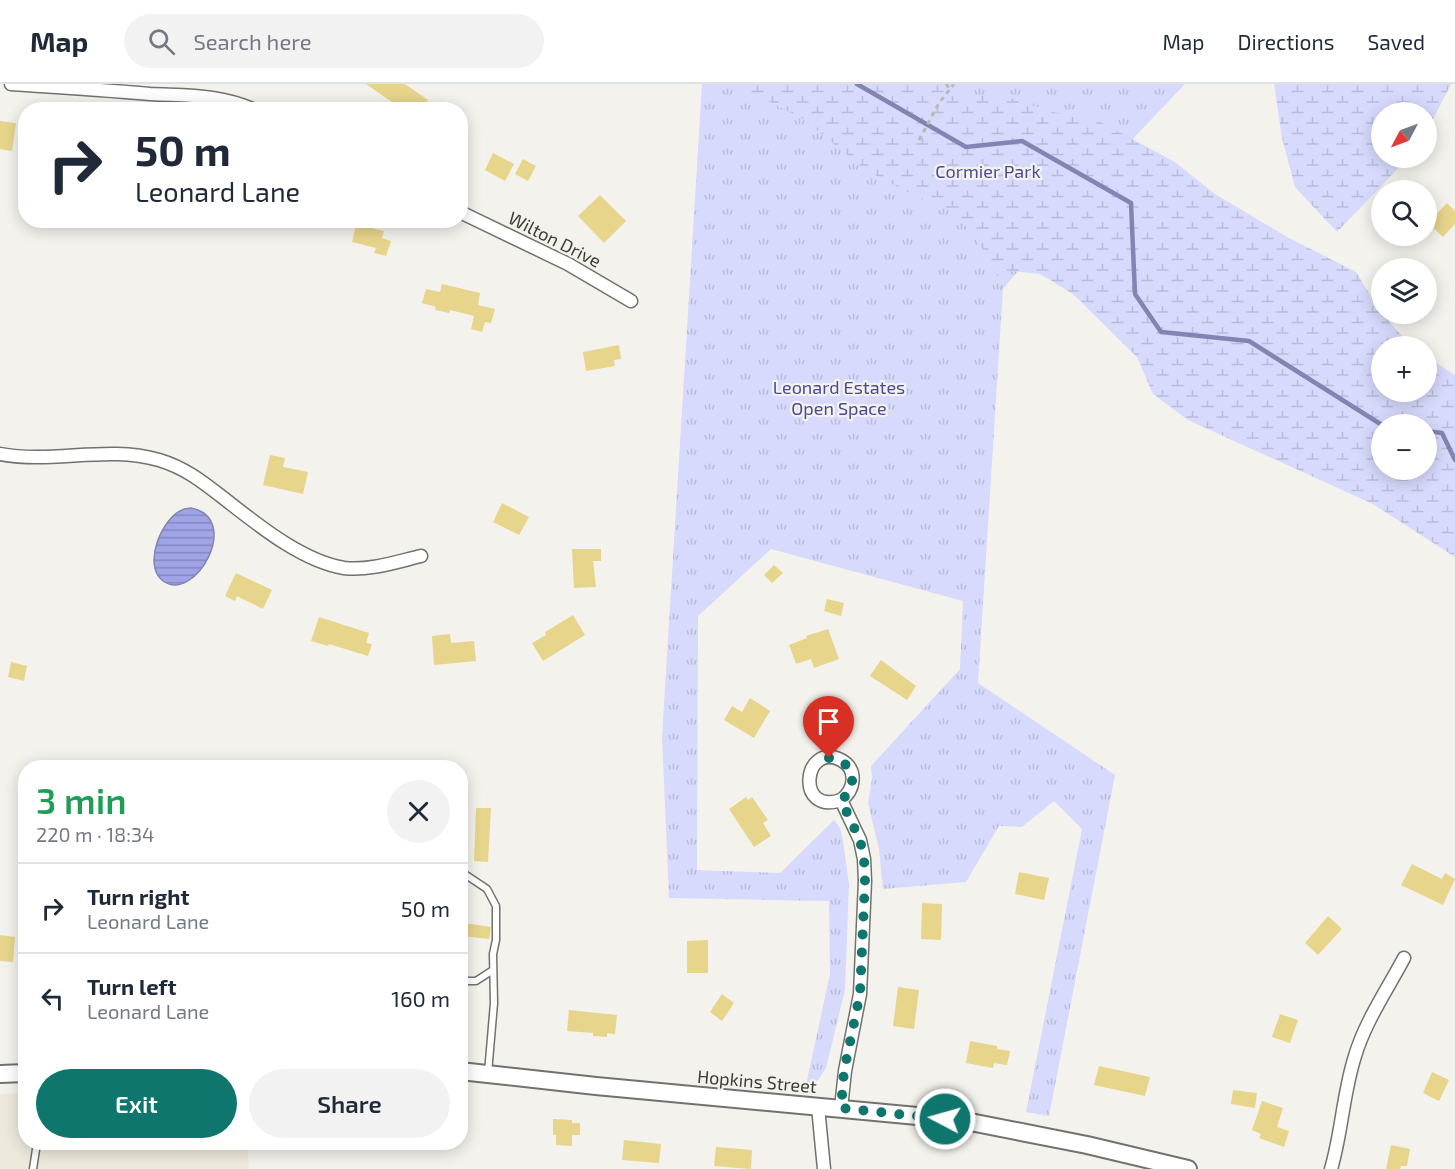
<!DOCTYPE html>
<html lang="en">
<head>
<meta charset="utf-8">
<style>
	body { margin:0; font-family:"Exo 2",sans-serif; background:#f2f2f3; color:#1f2937; height:100vh; display:flex; flex-direction:column; font-size:22px; white-space:nowrap }
	* { box-sizing:border-box; margin:0 }
	p { font-size:20px; color:#747a83 }
	.icon { flex:none; width:33px; height:33px; fill:none; stroke:currentColor; stroke-width:2; stroke-linecap:round; stroke-linejoin:round }
	.map { position:relative; flex:1; overflow:hidden }
	.panel { position:absolute; left:18px; top:676px; width:450px; height:390px; display:flex; flex-direction:column; background:#fff; border-radius:24px; box-shadow:0 3px 15px #0003 }
	.panel>* { flex:none }
	.banner { position:absolute; left:18px; top:18px; width:450px; height:126px; border-radius:24px; box-shadow:0 3px 15px #0003; background:#fff; color:#1f2937; overflow:hidden }
	.needle { width:39px; rotate:229deg }
	.tools { position:absolute; left:1371px; top:18px; display:grid; gap:12px }
	.tools a { display:grid; place-items:center; width:66px; height:66px; border-radius:50%; background:#fff; box-shadow:0 3px 15px #0003; font-size:30px }
	.pin { position:absolute; display:grid; place-items:center; width:51px; height:51px; color:#fff; margin:-62px -26px; border-radius:50% 50% 50% 0; rotate:-45deg; box-shadow:0 0 6px #0007 }
	.pin .icon { rotate:45deg }
	.me { position:absolute; width:66px; margin:-33px; rotate:276deg; stroke-linejoin:round; filter:drop-shadow(0 0 4px #0008) }
	.turn { display:flex; align-items:center; gap:21px; height:126px; padding:0 18px; font-size:27px }
	.turn .icon { width:78px; height:78px; stroke-width:2.5 }
	.turn b { display:block; font-size:42px; line-height:51px }
	.round { display:grid; place-items:center; flex:none; width:63px; height:63px; border-radius:32px; background:#f2f2f3 }
	.overview { display:flex; align-items:center; justify-content:space-between; height:102px; padding:0 18px }
	h1 { font-size:36px; font-weight:600; line-height:45px; color:#1e9e55 }
	.cta { display:flex; gap:12px; margin-top:auto; padding:12px 18px }
	.cta a { flex:1; height:69px; border-radius:36px; background:#0f766e; color:#fff; font-size:24px; font-weight:600; line-height:69px; text-align:center }
	.cta a+a { background:#f2f2f3; color:#1f2937 }
	ul { padding:0; list-style:none }
	li { display:flex; align-items:center; gap:18px; height:90px; padding:0 18px; border-top:2px solid #e0e1e3 }
	li div { flex:1 }
	li b { display:block; font-size:22px }
	li em { font-style:normal }
	header { display:flex; align-items:center; gap:36px; box-sizing:border-box; height:84px; padding:0 30px; background:#fff; border-bottom:2px solid #e0e1e3 }
	header strong { font-size:28px }
	nav { display:flex; gap:33px; margin-inline-start:auto; font-size:21px }
	.search { width:420px; height:54px; background:#f2f2f3; display:flex; align-items:center; gap:15px; box-sizing:border-box; padding:0 21px; border-radius:33px; color:#747a83; font-size:22px }
	.map>svg:first-child { display:block }
	.built { fill:#edeadd }
	.grass { fill:url(#grass-tufts) }
	.wetland { fill:url(#wetland-marsh); fill-rule:evenodd }
	.water { fill:url(#water-rules); stroke:#8285b2; stroke-width:1.5 }
	.lines { fill:none; stroke-linecap:round; stroke-linejoin:round }
	.stream { stroke:#8285b2; stroke-width:4.5 }
	.building { fill:#e7d58c }
	.lane-casing { stroke:#72716c; stroke-width:9 }
	.street-casing { stroke:#72716c; stroke-width:15 }
	.secondary-casing { stroke:#72716c; stroke-width:20 }
	.path { stroke:#b9b8b4; stroke-width:3; stroke-dasharray:4.5 4.5; stroke-linecap:butt }
	.lane { stroke:#fff; stroke-width:6 }
	.street { stroke:#fff; stroke-width:12 }
	.secondary { stroke:#fff; stroke-width:16 }
	.route { stroke:#0f766e; stroke-width:10; stroke-dasharray:0 18 }
	.labels { text-anchor:middle; dominant-baseline:central; stroke-width:4.5; stroke-linejoin:round; paint-order:stroke }
	.park-label { font-size:18px; fill:#4b4998; stroke:#f4f2ed }
	.street-label { font-size:18px; fill:#3c3c39; stroke:#f4f2ed }
</style>
</head>
<body>
<header>
<strong>Map</strong>
<div class="search"><svg class="icon" aria-label="search" viewBox="0 0 24 24"><circle cx="10" cy="10" r="6"/><path d="M15 15l6 6"/></svg>Search here</div>
<nav><a>Map</a><a>Directions</a><a>Saved</a></nav>
</header>
<div class="map">
<svg width="1455" height="1085" viewBox="0 0 1455 1085">
	<defs>
		<pattern id="grass-tufts" width="24" height="20" patternUnits="userSpaceOnUse" patternTransform="scale(1.5)"><rect width="24" height="20" fill="#d7dafc"/><path d="M3 7l-1-3M5 7V3M7 7l1-3M15 17l-1-3M17 17v-4M19 17l1-3" fill="none" stroke="#b9bcd9"/></pattern>
		<pattern id="wetland-marsh" width="20" height="14" patternUnits="userSpaceOnUse" patternTransform="scale(1.5)"><rect width="20" height="14" fill="#d7dafc"/><path d="M1 5h8M5 5V1M11 12h8M15 12V8" fill="none" stroke="#b9bcd9"/></pattern>
		<pattern id="water-rules" width="6" height="5" patternUnits="userSpaceOnUse" patternTransform="scale(1.5)"><rect width="6" height="5" fill="#a0a4e6"/><path d="M0 2.5h6" fill="none" stroke="#8487bb"/></pattern>
	</defs>
	<rect width="100%" height="100%" fill="#f4f2ed"/>
	<path class="built" d="M25,1009L26,1059H247L249,1085H0V1010Z"/>
	<path class="grass" d="M702,0H1185L1107,82L1003,205L978,599L1115,691L1049,1032L1026,1028L1082,745L1054,717L1022,743L999,742L966,798L883,805L879,765L868,719L872,695L871,682L960,585L963,517L771,465L698,532L697,786L780,789L834,736L840,744L843,757L849,800L845,906L826,984L818,996L806,1001L830,890L829,817L669,814L662,653Z"/>
	<path class="wetland" d="M738,0H939L970,12L1002,11L1052,28L1093,34L1175,78L1215,110L1289,154L1356,188L1382,230L1411,262H1382V308H1426L1427,273L1455,291V473L1373,420L1188,336L1153,310L1137,273L1073,210L1040,190L1010,187L997,192L987,171L957,130L905,107L866,86L802,34L745,6ZM1382,340H1426V386H1382Z
		M1274,0H1451L1427,47L1426,28H1382V74H1408L1337,148L1295,103L1282,54Z"/>
	<path class="water" d="M191,424C243,434 195,520 163,497C142,481 162,434 182,426C185,424 188,425 191,424Z"/>
	<g class="lines">
		<path class="stream" d="M857,0L966,63L1022,57L1131,119L1135,210L1161,248L1249,257L1382,341
			M1426,347L1442,349L1455,376"/>
	</g>
	<path class="building" d="M366,0H405L428,16L421,26H403Z
		M0,37L16,39L12,67L0,65Z
		M493,69L514,80L505,97L485,86Z
		M523,75L536,82L528,97L515,90Z
		M600,111L626,137L604,159L578,132Z
		M1447,119L1455,127V140L1443,153L1428,139Z
		M356,140L384,147L382,154L391,157L386,172L374,169L376,164L352,158Z
		M442,200L480,209L478,221L495,225L491,239L485,238L482,248L471,245L474,232L450,226L449,229L435,226L436,223L422,219L426,205L440,208Z
		M619,261L621,275L614,276L615,282L586,287L583,268Z
		M270,371L285,374L283,383L308,388L303,410L263,401Z
		M502,419L529,433L519,451L493,438Z
		M572,465H601V477H593L596,503L574,504Z
		M774,481L783,489L772,499L764,491Z
		M236,489L272,506L263,525L237,512L235,517L225,512Z
		M827,515L844,519L841,532L824,527Z
		M573,531L585,551L543,577L532,559L546,551L545,548Z
		M319,533L369,549L366,559L372,560L368,572L329,560L328,562L311,557Z
		M828,545L839,575L814,584L811,575L796,580L789,561L807,554L806,552Z
		M450,550L451,559L474,557L476,577L434,581L432,552Z
		M881,576L916,602L907,616L870,592Z
		M11,578L27,582L24,597L8,593Z
		M750,614L770,627L754,654L724,636L732,622L742,628Z
		M746,713L748,716L752,713L768,736L763,739L771,752L754,763L729,725Z
		M476,724H491L488,778L474,777Z
		M1412,780L1442,795L1445,789L1455,795L1443,821L1401,801Z
		M1019,788L1049,794L1044,816L1015,810Z
		M922,819L942,820L941,856L921,855Z
		M1328,832L1342,845L1318,871L1305,859Z
		M464,839L491,843L489,855L462,852Z
		M0,851L15,853L13,878L0,877Z
		M708,856V889H687V857Z
		M898,903L919,906L914,945L893,942Z
		M722,910L734,919L722,937L710,928Z
		M569,926L617,931L615,950L607,949V953L593,952V949L567,947Z
		M1280,930L1298,936L1290,959L1272,953Z
		M970,957L997,962V965L1010,967L1007,981L994,979L993,984L966,979Z
		M1099,982L1150,993L1145,1012L1094,1001Z
		M1432,988L1449,996L1439,1017L1423,1009Z
		M1233,1006L1257,1009L1255,1024L1231,1020Z
		M1262,1017L1283,1024L1277,1043L1289,1047L1284,1063L1259,1054L1261,1050L1252,1046Z
		M553,1035L572,1036V1039H580V1051H572V1062L556,1061V1051H553Z
		M624,1056L661,1060L659,1079L622,1076Z
		M1391,1061L1410,1065L1407,1082H1401L1400,1085H1386Z
		M716,1063L752,1066L751,1085L714,1082Z"/>
	<g class="lines">
		<defs>
			<path id="lane" d="M460,787L487,805L496,822V856L493,870L494,919L488,989
				M460,897H476L493,886
				M33,1085L37,1059"/>
			<path id="street" d="M11,0C57,3 104,6 150,10C188,12 219,10 255,26
				M460,128L568,180L631,217
				M0,370C53,380 107,361 159,376C186,384 204,399 226,416C258,441 302,477 344,484C369,487 396,478 421,472
				M818,1023L824,1085
				M841,1024L845,987L860,910L865,797L864,775L860,756L841,716C795,732 803,657 841,676C858,685 855,706 841,716
				M1331,1085C1342,1048 1343,1009 1355,972C1365,938 1387,906 1404,874"/>
			<path id="secondary" d="M460,987L596,1002L960,1036L1087,1061L1188,1085
				M0,990L26,989"/>
		</defs>
		<use href="#lane" class="lane-casing"/>
		<use href="#street" class="street-casing"/>
		<use href="#secondary" class="secondary-casing"/>
		<path class="path" d="M946,0L950,5L954,0
			M919,56L939,19L950,5"/>
		<use href="#lane" class="lane"/>
		<use href="#street" class="street"/>
		<use href="#secondary" class="secondary"/>
	</g>
	<g class="lines">
		<path class="route" d="M829,674C852,675 861,701 841,716L860,756L864,775L865,797L860,910L844,987L841,1024L945,1035"/>
	</g>
	<g class="labels">
		<g class="park-label">
			<text x="988" y="87">Cormier Park</text>
			<text x="839" y="303">Leonard Estates<tspan x="839" dy="21">Open Space</tspan></text>
		</g>
		<g class="street-label">
			<text transform="translate(555 155) rotate(27)">Wilton Drive</text>
			<text transform="translate(757 997) rotate(5)">Hopkins Street</text>
		</g>
	</g>
</svg>
<div class="tools">
<a><svg class="needle" viewBox="-14 -14 28 28"><path d="M0-13l5 13h-10z" fill="#e53935"/><path d="M0 13l5-13h-10z" fill="#747a83"/></svg></a>
<a><svg class="icon" aria-label="search" viewBox="0 0 24 24"><circle cx="10" cy="10" r="6"/><path d="M15 15l6 6"/></svg></a>
<a><svg class="icon" aria-label="layers" viewBox="0 0 24 24"><path d="M12 4l9 5-9 5-9-5zM3 14l9 5 9-5"/></svg></a>
<a>+</a>
<a>−</a>
</div>
<div class="pin" style="left:829px;top:674px;background:#d93025"><svg class="icon" aria-label="arrive" viewBox="0 0 24 24"><path d="M6 21V4h12l-3 4 3 4H6"/></svg></div>
<svg class="me" style="left:945px;top:1035px" viewBox="-20 -20 40 40"><circle r="17" fill="#0f766e" stroke="#fff" stroke-width="3"/><path d="M0-11L8 9 0 5-8 9z" fill="#fff"/></svg>
<div class="banner">
<div class="turn"><svg class="icon" aria-label="right" viewBox="0 0 24 24"><path d="M7 20v-9h11M14 6l5 5-5 5"/></svg><div><b>50 m</b>Leonard Lane</div></div>
</div>
<section class="panel">
<div class="overview"><div><h1>3 min</h1><p>220 m · 18:34</p></div><a class="round"><svg class="icon" aria-label="close" viewBox="0 0 24 24"><path d="M6 6l12 12M18 6L6 18"/></svg></a></div>
<ul>
<li><svg class="icon" aria-label="right" viewBox="0 0 24 24"><path d="M7 20v-9h11M14 6l5 5-5 5"/></svg><div><b>Turn right</b><p>Leonard Lane</p></div><em>50 m</em></li>
<li><svg class="icon" aria-label="left" viewBox="0 0 24 24"><path d="M17 20v-9H6M10 6l-5 5 5 5"/></svg><div><b>Turn left</b><p>Leonard Lane</p></div><em>160 m</em></li>
</ul>
<div class="cta"><a>Exit</a><a>Share</a></div>
</section>
</div>
</body>
</html>
